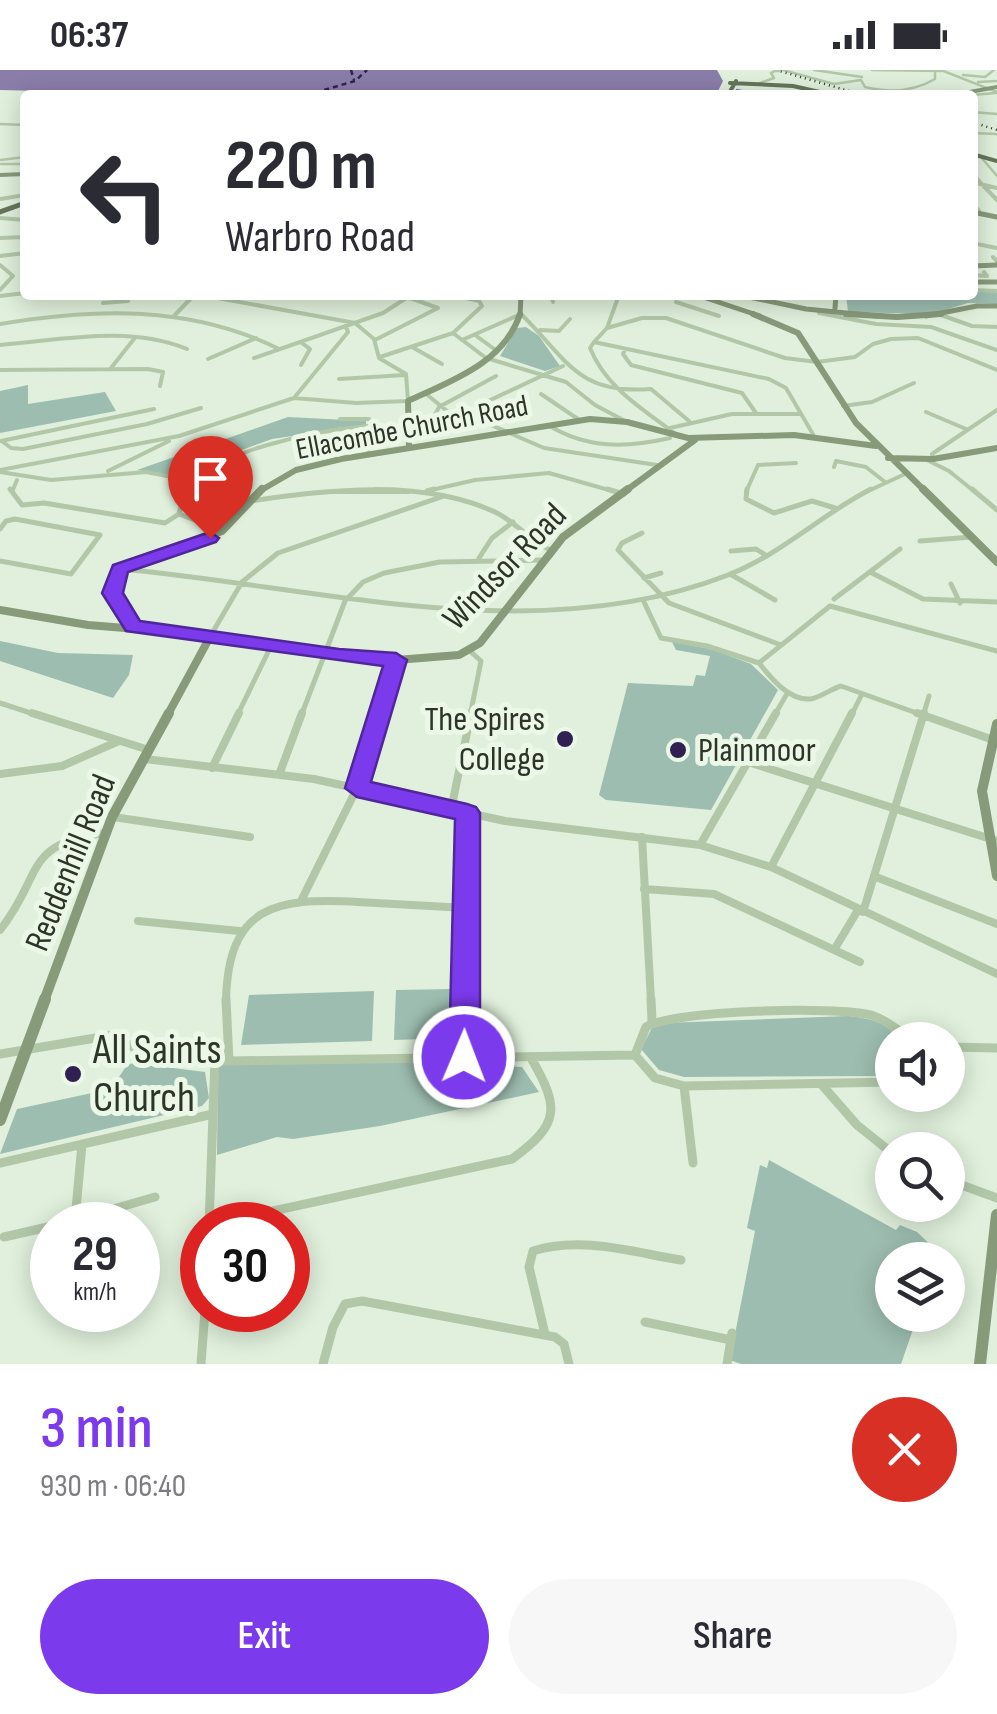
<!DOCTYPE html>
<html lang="en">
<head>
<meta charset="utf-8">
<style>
	body { margin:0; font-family:"Sofia Sans Condensed",sans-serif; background:#f7f7f7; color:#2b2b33; height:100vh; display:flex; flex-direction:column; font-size:38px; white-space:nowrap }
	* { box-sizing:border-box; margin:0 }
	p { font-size:32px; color:#7c7c81 }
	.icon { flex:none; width:55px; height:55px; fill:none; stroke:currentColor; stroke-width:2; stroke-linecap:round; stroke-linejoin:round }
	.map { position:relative; height:1294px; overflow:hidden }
	.details { display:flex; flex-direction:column; background:#fff; flex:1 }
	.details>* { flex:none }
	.banner { position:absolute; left:20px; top:20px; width:958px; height:210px; border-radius:10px; box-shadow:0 5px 25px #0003; background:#fff; color:#2b2b33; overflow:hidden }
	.buttons { position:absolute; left:875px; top:952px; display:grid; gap:20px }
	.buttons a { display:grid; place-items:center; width:90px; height:90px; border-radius:50%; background:#fff; box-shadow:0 5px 25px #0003; font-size:50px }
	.speed { position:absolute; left:30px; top:1132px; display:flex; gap:20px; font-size:50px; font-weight:700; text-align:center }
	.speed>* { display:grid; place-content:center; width:130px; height:130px; border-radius:50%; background:#fff; box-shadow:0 5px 25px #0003; line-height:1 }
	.speed small { font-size:25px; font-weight:400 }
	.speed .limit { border:15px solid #d22; background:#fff; color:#111 }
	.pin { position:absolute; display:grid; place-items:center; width:85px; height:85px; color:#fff; margin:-102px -42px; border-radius:50% 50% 50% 0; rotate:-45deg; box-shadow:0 0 10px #0007 }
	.pin .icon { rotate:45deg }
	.me { position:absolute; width:110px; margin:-55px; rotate:1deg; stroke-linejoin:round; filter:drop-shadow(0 0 8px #0008) }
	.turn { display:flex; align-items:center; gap:35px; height:210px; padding:0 40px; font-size:45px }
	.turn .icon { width:130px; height:130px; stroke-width:2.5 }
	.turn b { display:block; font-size:70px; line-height:85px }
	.round { display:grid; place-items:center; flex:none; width:105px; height:105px; border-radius:52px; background:#f7f7f7 }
	.headline { display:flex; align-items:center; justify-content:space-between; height:170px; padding:0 40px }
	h1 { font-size:60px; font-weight:600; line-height:75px; color:#7c3aed }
	.cta { display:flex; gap:20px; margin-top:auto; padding:20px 40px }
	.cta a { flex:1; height:115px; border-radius:60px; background:#7c3aed; color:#fff; font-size:40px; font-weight:600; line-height:115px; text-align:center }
	.cta a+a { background:#f7f7f7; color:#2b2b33 }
	.status { display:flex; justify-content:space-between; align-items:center; height:70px; padding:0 50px; background:#fff; direction:ltr }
	.status svg { height:28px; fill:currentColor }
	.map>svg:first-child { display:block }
	.green { fill:#9dbdb0 }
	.water { fill:#8a7daa }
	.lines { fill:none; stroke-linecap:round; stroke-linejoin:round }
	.stream { stroke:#8a7daa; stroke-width:2.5 }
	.ferry { stroke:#302152; stroke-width:2.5; stroke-dasharray:5 4; stroke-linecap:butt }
	.street-far4 { stroke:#b2c7a8; stroke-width:2.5 }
	.street-far3 { stroke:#b2c7a8; stroke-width:4 }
	.street-far2 { stroke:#b2c7a8; stroke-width:5 }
	.street-far1 { stroke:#b2c7a8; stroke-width:8 }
	.street { stroke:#b2c7a8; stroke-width:9 }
	.secondary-far5 { stroke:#879a7a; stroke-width:4 }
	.secondary-far4 { stroke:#879a7a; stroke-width:5 }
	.secondary-far3 { stroke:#879a7a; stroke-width:6 }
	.secondary-far2 { stroke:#879a7a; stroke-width:8 }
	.secondary-far1 { stroke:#879a7a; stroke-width:10 }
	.secondary { stroke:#879a7a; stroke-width:12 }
	.primary-far1 { stroke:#65755a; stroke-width:4 }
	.primary { stroke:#65755a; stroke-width:5 }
	.rail { stroke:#2d3428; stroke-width:2.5; stroke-dasharray:1 4; stroke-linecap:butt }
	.street-bridge { stroke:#b2c7a8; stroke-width:2.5 }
	.route { fill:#7c3aed; stroke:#51269a; stroke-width:2.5 }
	.poi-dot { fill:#302152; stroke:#ebf8e7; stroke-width:4 }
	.labels { text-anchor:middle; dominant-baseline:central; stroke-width:10; stroke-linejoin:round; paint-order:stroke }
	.far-street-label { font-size:30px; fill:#2d3428; stroke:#ebf8e7 }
	.street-label { font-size:35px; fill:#2d3428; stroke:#ebf8e7 }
	.poi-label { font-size:35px; fill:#2d3428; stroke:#ebf8e7; text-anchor:end }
	.near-poi-label { font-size:42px; fill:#2d3428; stroke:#ebf8e7; text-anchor:start }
</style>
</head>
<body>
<div class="status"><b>06:37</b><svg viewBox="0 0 49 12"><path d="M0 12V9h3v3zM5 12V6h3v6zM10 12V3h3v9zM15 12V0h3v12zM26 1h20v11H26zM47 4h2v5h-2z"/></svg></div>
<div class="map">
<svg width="997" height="1294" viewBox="0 0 997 1294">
	<rect width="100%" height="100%" fill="#e0f0dc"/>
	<path class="green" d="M973,221L997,222V234L968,233L932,244L848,242L846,225H972Z
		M526,257L539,266L560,296L545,301L500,286L517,258Z
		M28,315V334L105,322L116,341L0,363V321Z
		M288,347L366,351V355L272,369L239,381L193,408L137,400Z
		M0,571L58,583L133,585L129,605L113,628L0,591Z
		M672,572L711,579L751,594L778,620L711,740L606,730L599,725L628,613L693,616L696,605L705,606L710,586L676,580Z
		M453,919V968L394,970L396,920Z
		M374,921L372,971L241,975L249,925Z
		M848,946C868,948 887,951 899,970H892V1003L886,1006L684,1007L659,1000L641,979L652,958L665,953Z
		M436,990L455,995L522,997L539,1022L380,1056L293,1069L277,1067L217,1085L218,993Z
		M133,993L205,1002L209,1028L202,1036L0,1084L17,1039L111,1019L127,995Z
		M769,1090L896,1160L900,1155L917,1162L939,1183L936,1190H892V1245H918L901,1294H741L730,1290L755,1161L747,1158L760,1095L767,1098Z"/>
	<path class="water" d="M0,0H717L723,11L716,25H264L286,20L253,25H34L42,21L0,20Z"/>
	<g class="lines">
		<path class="stream" d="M737,20L758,25"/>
		<path class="ferry" d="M351,0L354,10
			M307,25L355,11L367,0"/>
		<path class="street-far4" d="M783,0L834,14L861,10
			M814,0L862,7
			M872,0L941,1
			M941,0L997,22
			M963,5L985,7L994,0
			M861,10L865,17C890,23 913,22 935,9V1
			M978,12L997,11
			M760,13L774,8L771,3L775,1
			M972,25L996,23
			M972,42L997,44
			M0,54L25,55
			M972,63L997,64
			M980,86L997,106
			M0,90L25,87
			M1,94H25
			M972,103L978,109"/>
		<path class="street-far3" d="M975,107L997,130
			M972,112L997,118
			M0,129L25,125
			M972,132L979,141
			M0,148L25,150
			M0,168L25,167
			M972,173L997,178
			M0,186L25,183
			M993,187L997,191
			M0,195L13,206L0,220
			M972,205L987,206L984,202
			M972,220L997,221
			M201,225L355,253L374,269L379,288L406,304L408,331L356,333L294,328L348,262L346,257
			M551,225L553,232
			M0,226L25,223
			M225,228L254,225
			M676,232L719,246
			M103,233L128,231
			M819,243L876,254L931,257L997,280
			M941,245L972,256L997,257
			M174,246L194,225
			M0,254C96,238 190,235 279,279
			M607,258L642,248H666L785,288L817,292L855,287L873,274L891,269L918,268L997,300
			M540,260L559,261L570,249
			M453,263L486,288L566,312L595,335L627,352
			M475,265L497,281
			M375,270L438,238L407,227
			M462,270L521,244C567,289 577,325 651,319
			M594,272L769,309L786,318L814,366
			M594,272L590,278C606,318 644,340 677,365
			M594,272L607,258L619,225
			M0,275C61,270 129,255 187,279
			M412,277L442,294
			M625,279L623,284L631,295L742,323L756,343
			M380,287L453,263L482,236L479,231L453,225
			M254,288L383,243L411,225
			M208,289L256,268
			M301,295L310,279L302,273
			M563,296L484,333L476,340L475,348L544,378L657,395
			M111,298L134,269
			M0,300L148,299L163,302L160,316
			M339,309L405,305
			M651,319L689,351
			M425,323L458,350L468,353
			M541,324L578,349
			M843,336L872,332L914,313
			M926,342L966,359
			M340,349H369
			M473,353L443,359L432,350L439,337L496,306
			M548,355C587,379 626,378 670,368
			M670,358L732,344H801
			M1,371L154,339
			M3,372L11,378L23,379L147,354L201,338
			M925,389L949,401L975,422
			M933,389L932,384L997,340
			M834,397L836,391L866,397L885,412
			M0,400L179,366L294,328
			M108,401L169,371
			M0,402L51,410L146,402L193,411
			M427,421L475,410L549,403L616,422
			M12,422L17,410
			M185,422C209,380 322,360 368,356V385
			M332,422H409
			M746,422L758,395L796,393
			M866,422L905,404"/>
		<path class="street-far2" d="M10,419L22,435L44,433L165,453L179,444
			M185,419L179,444L221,460
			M607,419L624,424
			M747,419L746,429L774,443L812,431L835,438
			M972,419L997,440
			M427,421L434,419
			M250,431C329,420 420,408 495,442C516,452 530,471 552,481
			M0,459L6,451L15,449L100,465L71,504L0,491
			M642,463L622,473L618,480L669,533L781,575
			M920,471L972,467
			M731,481L756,479L767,486
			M479,488L492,468L513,452
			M121,499C320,517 535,580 728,505C780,485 822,444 871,419
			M870,502L923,529L997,532
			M730,504L775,530
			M644,508L661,503
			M951,514L960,533
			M834,529L900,479
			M644,532L661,568L707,576L759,593
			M211,565L242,512L278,483L444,426
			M470,581L481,591L470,646
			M759,593L830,536L997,581
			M759,593C771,608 789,631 811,629C821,627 831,619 841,616L925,646
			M0,633L40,646
			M237,646L272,574
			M301,646L345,531L363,512L384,503L440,492L543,490
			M379,646L396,590
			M774,646L788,622
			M851,646L862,624
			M923,646L929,626"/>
		<path class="street-far1" d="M32,643L149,680
			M917,643L996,671
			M145,689L314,709L505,751L700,775L771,797L997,904
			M748,692L997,771
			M212,698L239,643
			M0,704L62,696L119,671
			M279,705L302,643
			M451,740L471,643
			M113,747L250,767
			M642,767L651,931
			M700,775L776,643
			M771,797L852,643
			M876,807L997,854
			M644,819L714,824L860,892
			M302,829L357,718L380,643
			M863,842L924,643
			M138,851L239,861
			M0,860C44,805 22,773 106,763
			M834,880L858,840
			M226,931C228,836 275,827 358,832C394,834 430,836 466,838
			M465,931L467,743"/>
		<path class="street" d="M226,929L229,991
			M651,929L652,951
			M948,977L997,978
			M0,984L113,965L144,984L229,991L635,985
			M465,987V929
			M215,989L209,1155L512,1089C560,1054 560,1038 531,988
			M892,1012L684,1016L655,1008L635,985L646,957C672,940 838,936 871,945C886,950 898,959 910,970
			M822,1015L857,1055L892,1083
			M684,1016L693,1093
			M0,1093L213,1044
			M948,1110L997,1128
			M75,1150L155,1127
			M55,1155L75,1150L82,1074
			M4,1167L52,1156
			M645,1252L731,1270
			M545,1264L529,1197L533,1181C583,1166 631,1182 681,1190
			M201,1294L205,1240
			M323,1294L333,1257L345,1234L362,1231L555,1267L564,1274L569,1294
			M727,1294L732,1263"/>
		<path class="secondary-far5" d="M953,25L997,17
			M0,105L25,104"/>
		<path class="secondary-far4" d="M972,142L997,147
			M972,196L997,195
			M972,212H997
			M697,225L760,246
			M739,225L806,239L877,246
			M835,238L836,225
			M520,246L521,225
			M926,246L977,236H997"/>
		<path class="secondary-far3" d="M753,244L798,263L856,353L926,422
			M846,244L897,247L941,244
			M409,378L408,331C451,311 504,293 520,244
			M888,388L933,389L997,378
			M258,422L296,400L341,389L590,349L627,352L688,368L794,365L876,376
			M624,422L695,370"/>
		<path class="secondary-far2" d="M923,419L997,492
			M0,540L88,555L211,565L339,586L396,590L459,585L480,573L563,467L628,419
			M133,556L113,523L119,499L222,461L262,419
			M167,646L211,565"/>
		<path class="secondary-far1" d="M997,654L982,721L997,806
			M44,931L112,747L169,643"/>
		<path class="secondary" d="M0,1050L45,929
			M980,1294L997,1145"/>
		<path class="primary-far1" d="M730,13L793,16L833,25
			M728,25L736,11
			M972,84L997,91"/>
		<path class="primary" d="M0,142L25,133"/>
		<path class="rail" d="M776,0L863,25
			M972,52L997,60"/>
		<path class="street-bridge" d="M775,1H780"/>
	</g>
	<path class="route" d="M210,462L219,468L216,472L128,502L123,523L140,551L339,579L396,583L407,590L371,712L467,734L476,737L480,743V987L475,996L464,1000L454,996L449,987L455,749L357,727L345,718L383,596L126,561L102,523L113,495Z"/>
	<g class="poi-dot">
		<circle cx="565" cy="669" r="10"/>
		<circle cx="678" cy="680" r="10"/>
		<circle cx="73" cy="1004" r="10"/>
	</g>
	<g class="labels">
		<g class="far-street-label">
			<text transform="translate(412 358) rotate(-11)">Ellacombe Church Road</text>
		</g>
		<g class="street-label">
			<text transform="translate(505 497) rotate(-46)">Windsor Road</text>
			<text transform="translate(71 793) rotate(-68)">Reddenhill Road</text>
		</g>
		<g class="poi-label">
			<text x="545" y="649">The Spires<tspan x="545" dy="40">College</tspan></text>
			<text x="698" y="680" text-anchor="start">Plainmoor</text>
		</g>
		<g class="near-poi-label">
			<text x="93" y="980">All Saints<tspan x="93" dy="48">Church</tspan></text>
		</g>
	</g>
</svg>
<div class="buttons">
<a><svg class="icon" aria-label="sound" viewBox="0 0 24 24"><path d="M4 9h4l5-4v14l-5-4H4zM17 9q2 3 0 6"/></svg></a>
<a><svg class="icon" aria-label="search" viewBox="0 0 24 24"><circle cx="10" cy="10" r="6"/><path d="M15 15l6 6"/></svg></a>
<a><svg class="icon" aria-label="layers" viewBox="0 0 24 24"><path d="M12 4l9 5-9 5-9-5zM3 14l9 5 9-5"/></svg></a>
</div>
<div class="speed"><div>29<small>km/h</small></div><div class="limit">30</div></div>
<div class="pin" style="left:210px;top:468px;background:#d93025"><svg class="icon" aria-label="arrive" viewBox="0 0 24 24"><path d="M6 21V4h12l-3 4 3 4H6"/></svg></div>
<svg class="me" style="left:464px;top:987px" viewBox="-20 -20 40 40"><circle r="17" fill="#7c3aed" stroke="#fff" stroke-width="3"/><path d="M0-11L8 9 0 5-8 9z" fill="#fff"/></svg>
<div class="banner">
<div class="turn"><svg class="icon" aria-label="left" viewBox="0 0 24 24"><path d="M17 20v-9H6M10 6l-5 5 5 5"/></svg><div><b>220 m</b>Warbro Road</div></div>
</div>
</div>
<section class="details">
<div class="headline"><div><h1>3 min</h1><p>930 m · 06:40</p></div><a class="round" style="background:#d93025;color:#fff"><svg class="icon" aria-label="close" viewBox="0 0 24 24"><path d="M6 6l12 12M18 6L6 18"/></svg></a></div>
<div class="cta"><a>Exit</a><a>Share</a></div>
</section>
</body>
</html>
